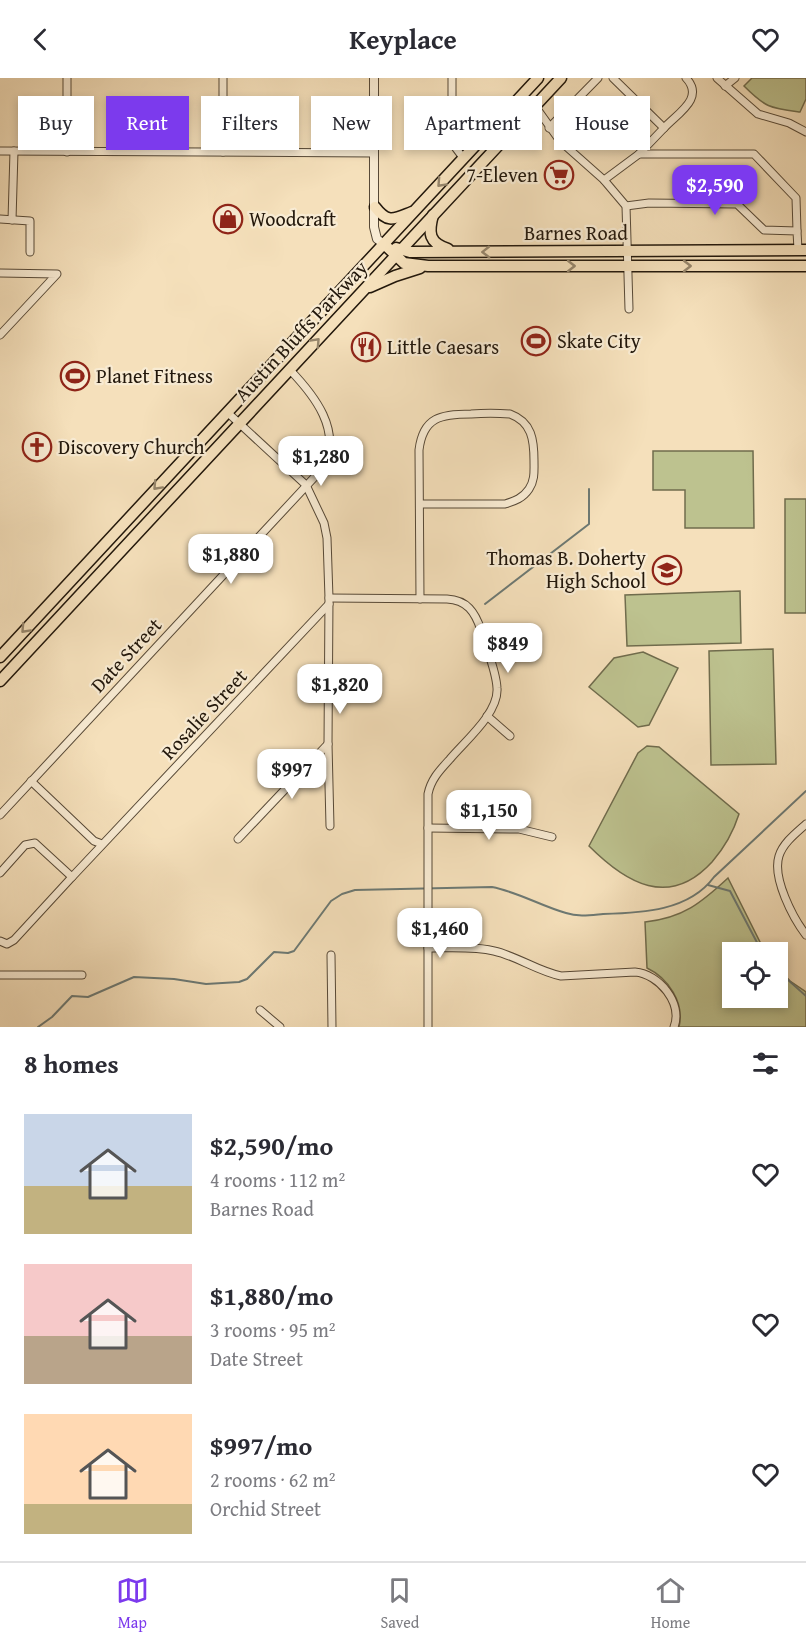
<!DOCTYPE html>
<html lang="en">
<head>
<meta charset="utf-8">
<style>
  body { margin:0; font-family:"Gentium Book Plus",serif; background:#f7f7f7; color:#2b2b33; height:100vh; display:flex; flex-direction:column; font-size:22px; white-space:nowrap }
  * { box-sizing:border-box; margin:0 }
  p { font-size:20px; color:#7c7c81 }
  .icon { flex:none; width:33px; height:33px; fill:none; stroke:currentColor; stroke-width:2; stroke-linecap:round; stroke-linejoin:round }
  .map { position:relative; height:949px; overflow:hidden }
  .side { display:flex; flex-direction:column; background:#fff; flex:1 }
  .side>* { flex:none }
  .guide { position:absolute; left:18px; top:18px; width:771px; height:54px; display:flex; gap:12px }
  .fabs { position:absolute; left:722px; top:864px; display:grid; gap:12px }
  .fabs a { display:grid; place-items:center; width:66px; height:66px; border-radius:0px; background:#fff; box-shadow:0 3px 9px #0003; font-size:30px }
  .price { position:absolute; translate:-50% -51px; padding:0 14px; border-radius:12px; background:#fff; color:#222; font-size:20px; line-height:39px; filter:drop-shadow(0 2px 3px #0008) }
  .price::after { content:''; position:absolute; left:50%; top:36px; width:18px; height:14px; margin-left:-9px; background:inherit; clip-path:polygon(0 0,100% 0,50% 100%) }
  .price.active { background:#7c3aed; color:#fff }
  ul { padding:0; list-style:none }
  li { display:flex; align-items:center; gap:18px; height:150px; padding:0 24px }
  li span { display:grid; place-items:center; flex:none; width:168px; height:120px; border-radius:0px; color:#555 }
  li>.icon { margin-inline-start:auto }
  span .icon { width:72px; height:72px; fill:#fffc; stroke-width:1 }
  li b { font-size:26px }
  h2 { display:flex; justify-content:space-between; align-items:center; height:72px; padding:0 24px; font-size:26px }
  .chip { padding:0 21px; border-radius:0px; background:#fff; box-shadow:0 3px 9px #0003; font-size:21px; line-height:54px }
  .chip.active { background:#7c3aed; color:#fff }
  header { display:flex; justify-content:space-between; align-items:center; height:78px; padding:0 24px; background:#fff; font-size:27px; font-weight:800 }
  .menu { display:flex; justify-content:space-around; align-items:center; height:84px; border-top:2px solid #e1e1e2; background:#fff; font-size:16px; color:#7c7c81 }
  .menu a { display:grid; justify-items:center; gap:3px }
  .menu .active { color:#7c3aed }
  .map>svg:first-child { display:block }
</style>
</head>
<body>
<header><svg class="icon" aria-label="back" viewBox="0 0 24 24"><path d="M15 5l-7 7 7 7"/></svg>Keyplace<svg class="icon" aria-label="heart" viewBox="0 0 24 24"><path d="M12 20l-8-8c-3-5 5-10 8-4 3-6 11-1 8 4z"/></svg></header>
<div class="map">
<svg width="806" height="949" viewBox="0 0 806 949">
  <rect width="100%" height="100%" fill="#f5e0bb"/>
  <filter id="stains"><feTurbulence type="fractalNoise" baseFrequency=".00333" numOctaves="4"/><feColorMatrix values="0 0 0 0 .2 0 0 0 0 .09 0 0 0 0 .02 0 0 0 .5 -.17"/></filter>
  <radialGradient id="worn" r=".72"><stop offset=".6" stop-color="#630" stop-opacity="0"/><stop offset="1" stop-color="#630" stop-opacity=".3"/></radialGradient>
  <!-- green -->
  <g fill="#bdc28f" stroke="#706c4d" stroke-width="1.5">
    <path d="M752 0H806V21L800 34C770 30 766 30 744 8Z"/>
    <polygon points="653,373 753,373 754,450 685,450 685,412 653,412"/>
    <rect x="785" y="421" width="21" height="114"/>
    <polygon points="740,513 741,565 627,568 625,517"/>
    <polygon points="773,571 776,686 711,687 709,573"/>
    <polygon points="643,574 678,590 649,647 638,649 589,609 614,580"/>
    <path d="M647 668 659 669 739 736C733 755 725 769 712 784 669 831 626 805 589 768L638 675Z"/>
    <path d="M728 800 765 874H732V920H777V889L790 903 806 914V949H679C685 925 668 900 647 890L645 844C683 840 701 825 728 800Z"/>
  </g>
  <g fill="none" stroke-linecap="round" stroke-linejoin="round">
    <!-- stream -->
    <g stroke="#6d7973" stroke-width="2">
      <polyline points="485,526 589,446 589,411"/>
      <polyline points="708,807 730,813 762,874"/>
      <polyline points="777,892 806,918"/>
      <path d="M38 949 52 939 72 918 88 919 134 899 174 901 206 906 239 904 247 901 274 874 288 875 294 873 331 823 342 816 355 812 492 809C518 814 541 828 566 835 578 839 591 837 603 836 642 835 689 833 714 799L806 713"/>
    </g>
    <!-- minor casing -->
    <g stroke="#574937" stroke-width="9">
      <g id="minor">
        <polyline points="67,0 67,74"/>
        <polyline points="223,0 223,74"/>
        <polyline points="452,0 452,65 464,81"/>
        <path d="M613 0 664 50C678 35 705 20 686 0"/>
        <polyline points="717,0 758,36 789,45 806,54"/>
        <polyline points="725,8 735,0"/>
        <polyline points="535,28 560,63 604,102 626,128 629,231"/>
        <polyline points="549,50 598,0"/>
        <polyline points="0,73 374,75"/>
        <polyline points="639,76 664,50"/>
        <polyline points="604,102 639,76 754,76 796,120 797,153"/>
        <polyline points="626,128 649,125 737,126 764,152 797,153 798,172"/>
        <polyline points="0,141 30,143 30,174"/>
        <polyline points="12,142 14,73"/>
        <polyline points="0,195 57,196 0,257"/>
        <polyline points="227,334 306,407 324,445 327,460 329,520 328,666 330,748"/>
        <path d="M420 426H505C515 423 523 420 529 411 535 402 534 393 534 383 534 362 532 344 510 336 497 335 484 335 471 336 441 336 423 339 419 372L420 521"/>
        <path d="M329 520 447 521C467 522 475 534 481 552 486 571 496 591 497 610 499 635 465 663 450 681 440 692 431 701 428 716V949"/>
        <polyline points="487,638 510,658"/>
        <polyline points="31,703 94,763 102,766"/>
        <path d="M0 737 323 390C343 353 314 317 290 292"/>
        <path d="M806 746C796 755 783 765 779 778 772 800 793 840 806 857"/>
        <polyline points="428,750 519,751 552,759"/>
        <polyline points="238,761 328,666"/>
        <polyline points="0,795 25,767 35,765 72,799 329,526"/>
        <polyline points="0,863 7,866 14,862 72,799"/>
        <path d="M428 870C449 870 473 868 494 873 517 878 537 893 561 898L635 894C659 896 683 925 674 949"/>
        <polyline points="331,877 332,949"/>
        <polyline points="0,897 82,897"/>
        <polyline points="260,932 280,949"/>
      </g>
    </g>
    <!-- tertiary casing -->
    <g stroke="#574937" stroke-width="10">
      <polyline id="tertiary" points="374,0 374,149 377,161 384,166"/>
    </g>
    <!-- primary casing -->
    <g stroke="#22170b" stroke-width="13">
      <g id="primary">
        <path d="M375 129C388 146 394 141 412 134"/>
        <path d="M433 137C428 155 429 165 448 171"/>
        <polyline points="384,166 404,185 428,188 806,188"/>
        <polyline points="396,170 410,174 806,172"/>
        <polyline points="370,209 395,198 420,190"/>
        <polyline points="0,579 538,0"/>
        <polyline points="0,603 561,0"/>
      </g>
    </g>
    <!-- minor -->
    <use href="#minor" stroke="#f8ebd3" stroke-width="7"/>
    <!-- tertiary -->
    <use href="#tertiary" stroke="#f8ebd3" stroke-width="8"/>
    <!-- primary -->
    <use href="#primary" stroke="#f5e0bb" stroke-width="10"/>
  </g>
  <!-- one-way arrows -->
  <defs><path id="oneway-chevron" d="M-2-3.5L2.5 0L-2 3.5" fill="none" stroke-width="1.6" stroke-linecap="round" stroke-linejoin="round" transform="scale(1.5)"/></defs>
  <g stroke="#96866c">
    <use href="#oneway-chevron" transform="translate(441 105) rotate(133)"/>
    <use href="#oneway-chevron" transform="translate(486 174) rotate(179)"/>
    <use href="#oneway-chevron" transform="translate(571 188)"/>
    <use href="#oneway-chevron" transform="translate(687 188)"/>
    <use href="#oneway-chevron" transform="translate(316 264) rotate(-47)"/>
    <use href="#oneway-chevron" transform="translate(157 408) rotate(133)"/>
    <use href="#oneway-chevron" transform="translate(25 551) rotate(133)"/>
  </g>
  <!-- icons -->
  <defs>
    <g id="supermarket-ring" transform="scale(1.5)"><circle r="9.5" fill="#f8ebd3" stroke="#8f2418" stroke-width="1.5"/><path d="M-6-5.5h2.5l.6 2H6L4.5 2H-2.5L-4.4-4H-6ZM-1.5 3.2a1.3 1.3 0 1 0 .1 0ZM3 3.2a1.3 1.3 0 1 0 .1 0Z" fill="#8f2418"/></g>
    <g id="shop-ring" transform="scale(1.5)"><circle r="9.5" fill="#f8ebd3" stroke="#8f2418" stroke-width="1.5"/><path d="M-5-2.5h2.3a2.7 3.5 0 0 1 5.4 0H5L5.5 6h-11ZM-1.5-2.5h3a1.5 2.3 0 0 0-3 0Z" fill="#8f2418"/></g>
    <g id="stadium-ring" transform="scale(1.5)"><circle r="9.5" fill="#f8ebd3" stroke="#8f2418" stroke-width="1.5"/><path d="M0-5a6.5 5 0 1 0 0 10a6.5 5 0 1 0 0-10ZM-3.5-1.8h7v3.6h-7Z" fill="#8f2418"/></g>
    <g id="restaurant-ring" transform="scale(1.5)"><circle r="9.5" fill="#f8ebd3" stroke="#8f2418" stroke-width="1.5"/><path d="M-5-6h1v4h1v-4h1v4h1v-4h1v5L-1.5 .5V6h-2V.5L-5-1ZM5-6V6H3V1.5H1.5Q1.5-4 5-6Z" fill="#8f2418"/></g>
    <g id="church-ring" transform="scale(1.5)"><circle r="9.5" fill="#f8ebd3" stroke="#8f2418" stroke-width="1.5"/><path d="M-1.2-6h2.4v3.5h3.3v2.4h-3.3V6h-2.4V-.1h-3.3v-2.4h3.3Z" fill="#8f2418"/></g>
    <g id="school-ring" transform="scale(1.5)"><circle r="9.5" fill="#f8ebd3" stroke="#8f2418" stroke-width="1.5"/><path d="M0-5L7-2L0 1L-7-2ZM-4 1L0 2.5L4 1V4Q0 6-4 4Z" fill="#8f2418"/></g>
  </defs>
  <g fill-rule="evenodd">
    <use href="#supermarket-ring" x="559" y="97"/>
    <use href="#shop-ring" x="228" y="141"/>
    <use href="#stadium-ring" x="536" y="263"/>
    <use href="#restaurant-ring" x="366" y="269"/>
    <use href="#stadium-ring" x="75" y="298"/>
    <use href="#church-ring" x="37" y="369"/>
    <use href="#school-ring" x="667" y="492"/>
  </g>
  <g text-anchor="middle" stroke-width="4.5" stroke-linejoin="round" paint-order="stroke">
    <!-- poi labels -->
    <g font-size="20" fill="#22170b" stroke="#f8ebd3" text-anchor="start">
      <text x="538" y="104" text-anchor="end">7-Eleven</text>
      <text x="249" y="148">Woodcraft</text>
      <text x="557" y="270">Skate City</text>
      <text x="387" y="276">Little Caesars</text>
      <text x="96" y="305">Planet Fitness</text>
      <text x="58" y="376">Discovery Church</text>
      <text x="646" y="487" text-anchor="end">Thomas B. Doherty<tspan x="646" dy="23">High School</tspan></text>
    </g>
    <!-- street labels -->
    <g font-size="20" fill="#22170b" stroke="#f8ebd3">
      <text x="576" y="162">Barnes Road</text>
      <text transform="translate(301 253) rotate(-47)" y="7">Austin Bluffs Parkway</text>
      <text transform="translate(126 577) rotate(-47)" y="7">Date Street</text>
      <text transform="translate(204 636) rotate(-47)" y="7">Rosalie Street</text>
    </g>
  </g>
  <rect width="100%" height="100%" filter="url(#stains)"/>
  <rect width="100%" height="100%" fill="url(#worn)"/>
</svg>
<div class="fabs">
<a><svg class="icon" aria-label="locate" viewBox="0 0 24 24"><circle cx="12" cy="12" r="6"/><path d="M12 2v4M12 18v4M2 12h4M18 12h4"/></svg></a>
</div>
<b class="price active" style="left:715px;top:138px">$2,590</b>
<b class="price" style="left:321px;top:409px">$1,280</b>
<b class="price" style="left:231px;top:507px">$1,880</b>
<b class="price" style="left:508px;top:596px">$849</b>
<b class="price" style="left:340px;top:637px">$1,820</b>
<b class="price" style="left:292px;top:722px">$997</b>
<b class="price" style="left:489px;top:763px">$1,150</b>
<b class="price" style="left:440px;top:881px">$1,460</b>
<div class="guide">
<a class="chip">Buy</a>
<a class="chip active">Rent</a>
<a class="chip">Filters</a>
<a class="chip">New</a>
<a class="chip">Apartment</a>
<a class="chip">House</a>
</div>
</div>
<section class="side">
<h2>8 homes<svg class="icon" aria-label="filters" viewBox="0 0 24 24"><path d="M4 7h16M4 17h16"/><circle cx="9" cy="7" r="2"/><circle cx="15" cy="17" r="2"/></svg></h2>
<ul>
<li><span style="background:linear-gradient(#c9d6e8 60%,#c2b280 0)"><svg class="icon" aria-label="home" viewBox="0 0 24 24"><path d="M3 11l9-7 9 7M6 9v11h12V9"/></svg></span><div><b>$2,590/mo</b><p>4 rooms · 112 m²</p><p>Barnes Road</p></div><svg class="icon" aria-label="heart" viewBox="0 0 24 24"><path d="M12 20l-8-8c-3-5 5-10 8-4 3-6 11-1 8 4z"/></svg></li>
<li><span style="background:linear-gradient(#f6c9c9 60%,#b9a48a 0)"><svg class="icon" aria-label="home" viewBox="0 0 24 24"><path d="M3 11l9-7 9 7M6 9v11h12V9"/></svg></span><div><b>$1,880/mo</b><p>3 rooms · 95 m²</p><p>Date Street</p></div><svg class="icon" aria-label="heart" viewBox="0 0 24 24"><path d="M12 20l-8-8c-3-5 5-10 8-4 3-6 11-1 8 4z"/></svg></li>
<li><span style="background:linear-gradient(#ffd9b3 75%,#c2b280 0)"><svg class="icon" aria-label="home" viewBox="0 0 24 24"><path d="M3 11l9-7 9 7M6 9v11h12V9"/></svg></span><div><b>$997/mo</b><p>2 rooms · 62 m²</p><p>Orchid Street</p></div><svg class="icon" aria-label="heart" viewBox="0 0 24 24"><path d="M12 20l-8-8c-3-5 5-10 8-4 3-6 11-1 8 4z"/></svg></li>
</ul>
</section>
<nav class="menu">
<a class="active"><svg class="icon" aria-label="map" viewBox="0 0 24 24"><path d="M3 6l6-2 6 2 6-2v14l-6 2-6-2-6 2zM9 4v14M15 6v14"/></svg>Map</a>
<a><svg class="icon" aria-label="saved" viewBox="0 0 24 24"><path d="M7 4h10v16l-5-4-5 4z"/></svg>Saved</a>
<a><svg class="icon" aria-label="home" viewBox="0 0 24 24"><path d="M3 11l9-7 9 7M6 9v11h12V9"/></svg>Home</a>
</nav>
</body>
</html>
